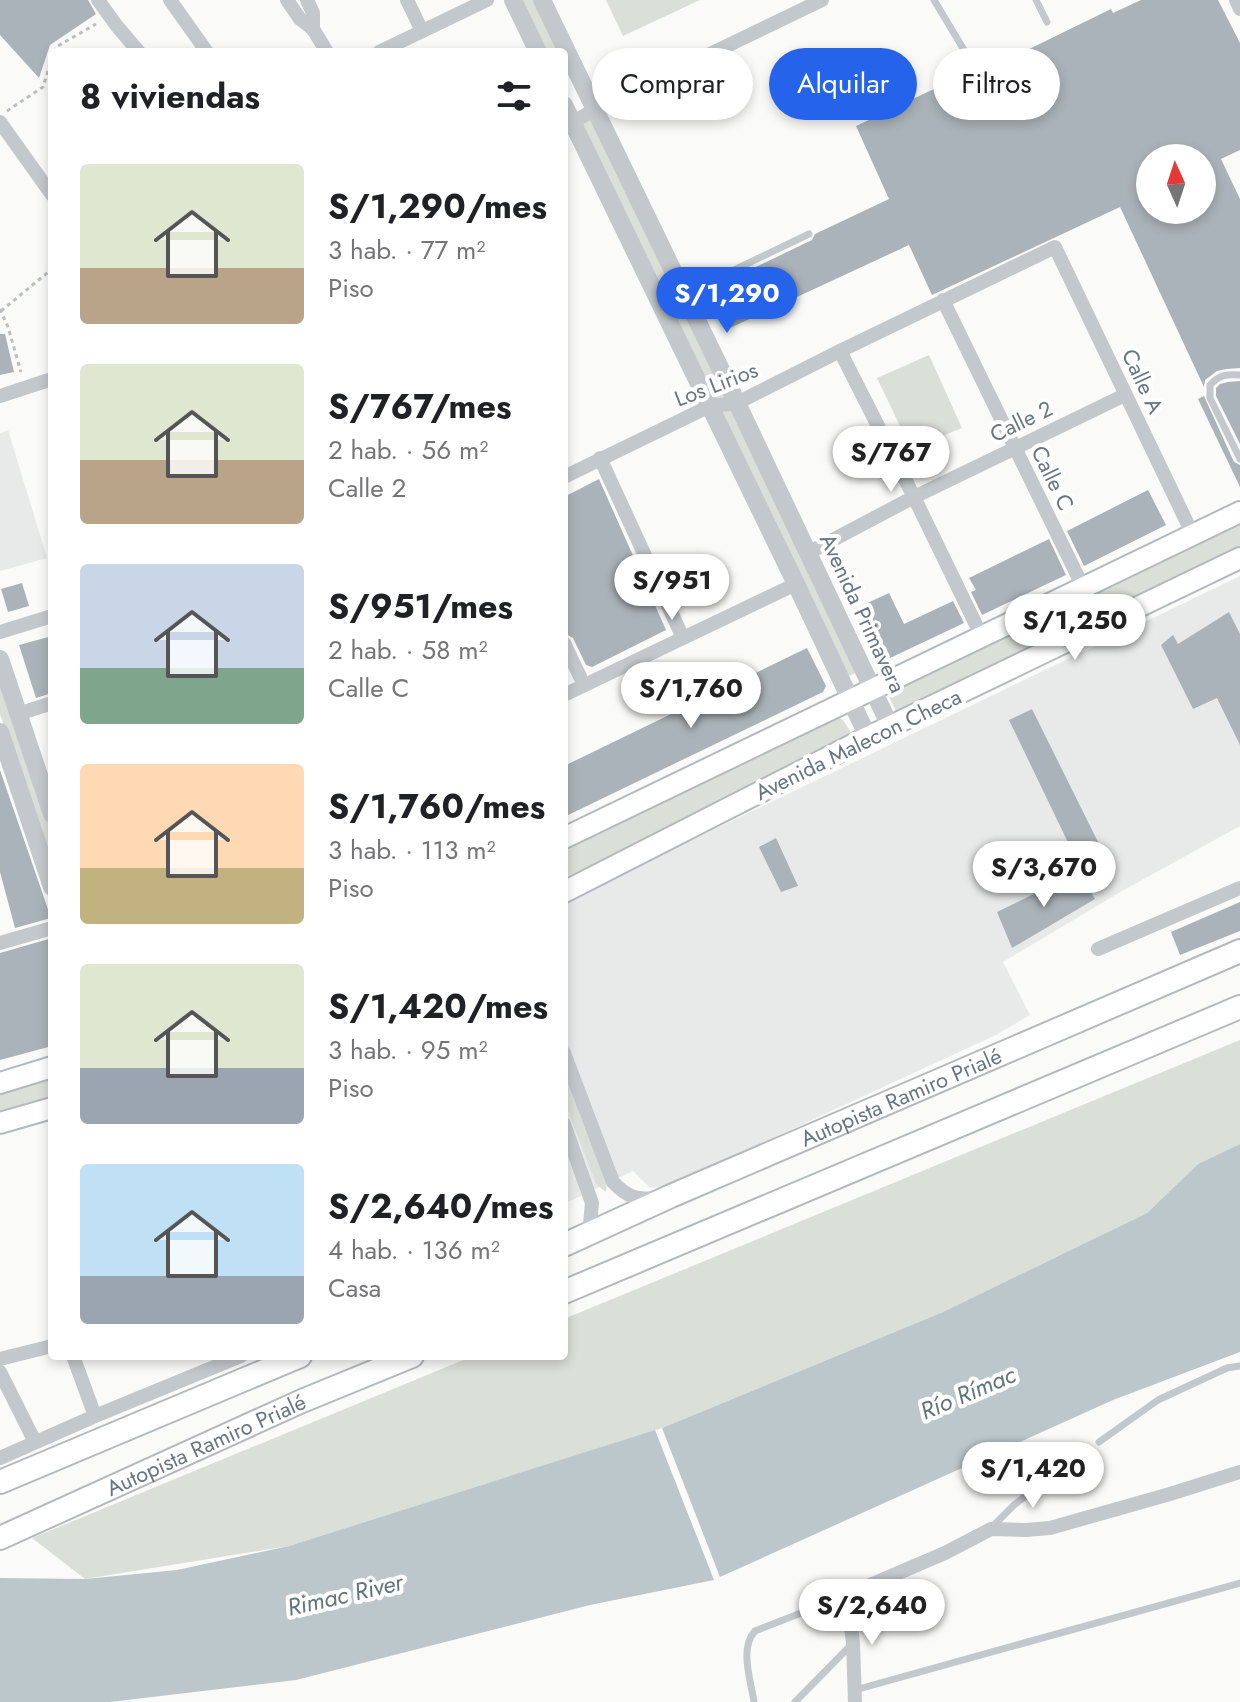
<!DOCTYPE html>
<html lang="es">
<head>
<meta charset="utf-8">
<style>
  body { margin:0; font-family:Jost,sans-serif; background:#f6f6f6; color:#202124; height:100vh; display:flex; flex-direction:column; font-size:30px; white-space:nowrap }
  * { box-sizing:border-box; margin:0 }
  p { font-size:26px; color:#757577 }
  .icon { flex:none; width:44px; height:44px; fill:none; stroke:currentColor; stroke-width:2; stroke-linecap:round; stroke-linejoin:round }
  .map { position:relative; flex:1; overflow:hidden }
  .drawer { position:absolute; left:48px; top:48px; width:520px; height:1312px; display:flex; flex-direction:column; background:#fff; border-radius:8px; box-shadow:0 4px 12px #0003 }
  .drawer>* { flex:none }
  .hud { position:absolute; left:592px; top:48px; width:528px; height:72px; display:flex; gap:16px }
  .needle { width:52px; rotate:357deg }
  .fabs { position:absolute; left:1136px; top:144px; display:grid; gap:16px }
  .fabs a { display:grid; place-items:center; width:80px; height:80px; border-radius:50%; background:#fff; box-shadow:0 4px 12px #0003; font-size:40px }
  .price { position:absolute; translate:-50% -68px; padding:0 18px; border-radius:28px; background:#fff; color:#222; font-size:26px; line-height:52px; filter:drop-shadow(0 2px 4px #0008) }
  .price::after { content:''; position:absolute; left:50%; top:48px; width:24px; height:18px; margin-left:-12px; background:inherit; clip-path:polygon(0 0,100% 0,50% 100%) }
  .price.on { background:#2563eb; color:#fff }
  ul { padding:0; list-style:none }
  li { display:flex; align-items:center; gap:24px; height:200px; padding:0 32px }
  li span { display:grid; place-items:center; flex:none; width:224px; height:160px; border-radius:8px; color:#555 }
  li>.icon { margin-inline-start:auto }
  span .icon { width:96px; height:96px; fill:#fffc; stroke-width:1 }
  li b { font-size:34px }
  h2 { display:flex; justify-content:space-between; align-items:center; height:96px; padding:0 32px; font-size:34px }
  .tag { padding:0 28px; border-radius:36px; background:#fff; box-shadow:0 4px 12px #0003; font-size:28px; line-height:72px }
  .tag.on { background:#2563eb; color:#fff }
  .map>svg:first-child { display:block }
</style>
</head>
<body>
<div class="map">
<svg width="1240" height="1702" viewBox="0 0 1240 1702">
  <rect width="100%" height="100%" fill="#fafaf8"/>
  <!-- built -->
  <g fill="#e8e9e9">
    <polygon points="8,430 47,558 0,571 0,433"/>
    <polygon points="1240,576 1240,826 1122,891 1003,962 1030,1015 996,1035 671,1185 650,1188 633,1171 564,1204 564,902"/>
  </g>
  <!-- green -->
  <g fill="#dadfd7">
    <polygon points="522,0 536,0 561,52 548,52"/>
    <polygon points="606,0 700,0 623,36"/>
    <polygon points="592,117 857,672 847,677 580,123"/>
    <polygon points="929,355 962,428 911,449 877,378"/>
    <polygon points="1240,519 1240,551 907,712 896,711 888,695 890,687"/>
    <polygon points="0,674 52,833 52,871 0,714"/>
    <polygon points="835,716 843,720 850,731 846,742 564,878 564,846"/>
    <polygon points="1240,1040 1240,1144 1198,1164 1147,1213 943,1312 662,1428 289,1546 85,1579 32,1538 473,1356 564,1356 564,1319"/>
    <polygon points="564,1072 607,1183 606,1192 596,1184 564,1100"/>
    <polygon points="52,1075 52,1101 0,1115 0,1091"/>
  </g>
  <!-- water -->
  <g fill="#bbc7cb">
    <polygon points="1240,1144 1240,1352 1113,1400 720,1577 662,1428 943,1312 1147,1213 1198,1164"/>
    <polygon points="655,1430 714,1580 590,1605 296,1680 110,1702 0,1702 0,1578 85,1579 177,1570 289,1546"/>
  </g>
  <!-- building -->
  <g fill="#aab3b9" fill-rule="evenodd">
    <polygon points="0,0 88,0 96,14 50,45 39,78 0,35"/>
    <path d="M1141 0H1218L1240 43V150L1221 159 1240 199V368L1226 369 1217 371 1205 380 1204 387 1120 207 932 295 909 245 730 328 710 289 812 240 815 234 889 199 856 126 936 88 939 93 1111 9 1113 13ZM1150 158H1202V210H1150Z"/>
    <polygon points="0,334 5,334 14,372 0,375"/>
    <polygon points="1240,381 1240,444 1216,396 1216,388 1220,384 1228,382"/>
    <polygon points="1204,396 1234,462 1240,465 1240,487 1198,399"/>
    <polygon points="599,479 666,630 592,667 586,665 573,638 564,633 564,497"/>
    <polygon points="1148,490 1166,525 1084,566 1067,531"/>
    <polygon points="1049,539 1066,575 982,615 971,592 976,590 969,578"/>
    <polygon points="22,583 29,606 8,612 1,589"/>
    <polygon points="889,593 904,624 953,601 964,623 888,659 863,605"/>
    <polygon points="1229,612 1240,634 1240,745 1217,698 1193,709 1161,645 1173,635 1178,644"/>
    <polygon points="52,636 52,693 36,698 19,645"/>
    <polygon points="807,648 826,686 823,692 564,817 564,766"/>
    <polygon points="1032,709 1101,848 1076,859 1009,720"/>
    <polygon points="0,770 51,918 15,928 0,872"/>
    <polygon points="776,838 798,886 781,892 759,847"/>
    <polygon points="1079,872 1095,899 1012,948 997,912"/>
    <polygon points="1240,902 1240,931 1180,955 1171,932"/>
    <polygon points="52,938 52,1046 0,1060 0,953"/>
  </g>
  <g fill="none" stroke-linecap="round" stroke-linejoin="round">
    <!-- secondary casing -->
    <g stroke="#b3babf" stroke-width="24">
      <g id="secondary">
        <polyline points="564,838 1240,512"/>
        <polyline points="564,892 868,737 1240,558"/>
        <polyline points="0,1083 52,1067"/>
        <polyline points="0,1123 52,1108"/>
      </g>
    </g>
    <!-- trunk casing -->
    <g stroke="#b4b9bd" stroke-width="26">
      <g id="trunk">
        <path id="s1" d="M564 1245 671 1196 1240 951"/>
        <polyline points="564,1292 1240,1007"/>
        <polyline points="0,1482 300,1356"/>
        <path id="s2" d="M0 1538 302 1401 412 1356"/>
      </g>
    </g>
    <!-- path -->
    <g stroke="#bbbfc2" stroke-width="3" stroke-dasharray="4 4" stroke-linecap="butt">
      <polyline points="54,52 56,47 96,24"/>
      <polyline points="7,111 43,87 52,58"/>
      <polyline points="0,309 8,327 21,372"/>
      <polyline points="1,311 52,269"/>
    </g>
    <!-- service -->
    <g stroke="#c3c8cc" stroke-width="7">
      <polyline points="934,0 973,65"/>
      <polyline points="1036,0 1047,22"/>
      <polyline points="686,293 809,234"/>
      <path d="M1240 375C1226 374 1219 375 1210 385V398L1240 459"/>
      <polyline points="1099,1442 1158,1400 1227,1368 1240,1366"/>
      <polyline points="992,1527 1014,1505 1070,1462"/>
      <polyline points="855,1690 1240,1583"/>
      <path d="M754 1702C751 1681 739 1648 755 1631L847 1595"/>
      <polyline points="795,1702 852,1644"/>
    </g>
    <!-- minor -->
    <g stroke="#c3c8cc" stroke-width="14">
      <polyline points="98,0 116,25 139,52"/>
      <polyline points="170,0 207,52"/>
      <polyline points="287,0 300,19 313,29 327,52"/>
      <polyline points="307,0 313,13 313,29"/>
      <polyline points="407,0 422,31"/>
      <polyline points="1236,0 1240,9"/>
      <polyline points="379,52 487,0"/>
      <polyline points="0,122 52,195"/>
      <polyline points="564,127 594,110 822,0"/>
      <polyline points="943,300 1083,587"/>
      <polyline points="840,351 914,497 981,635"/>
      <polyline points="0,396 52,379"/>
      <polyline points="600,458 683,638"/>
      <polyline points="564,477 710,406 737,403 840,351 1055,247 1193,535"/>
      <polyline points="808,553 914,497 1125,395"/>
      <polyline points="0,632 52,616"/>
      <polyline points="564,643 584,685"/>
      <polyline points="564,695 796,584"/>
      <polyline points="18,714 52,703"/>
      <polyline points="0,943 52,928"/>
      <polyline points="1098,949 1240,888"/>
      <path d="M564 1053 613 1182C628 1198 637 1200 659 1198"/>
      <polyline points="564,1124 592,1203 590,1224 583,1237"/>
      <polyline points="73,1356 95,1416"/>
      <polyline points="0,1359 52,1346"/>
      <polyline points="0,1372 35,1442"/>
      <polyline points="0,1458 95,1416 241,1356"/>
      <polyline points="855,1702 853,1643 847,1595 945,1553 991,1529 1026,1530 1050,1528 1170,1494 1240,1472"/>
    </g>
    <!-- tertiary -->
    <g stroke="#c3c8cc" stroke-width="18">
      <polyline points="513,0 538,52"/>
      <polyline points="542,0 737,403 890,726"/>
      <polyline points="564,105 796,584 868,737"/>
      <polyline points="0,659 52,814"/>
      <polyline points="0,732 52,887"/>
    </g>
    <!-- secondary -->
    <use href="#secondary" stroke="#fff" stroke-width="20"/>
    <!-- trunk -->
    <use href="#trunk" stroke="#fff" stroke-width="22"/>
  </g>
  <g text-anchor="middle" stroke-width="8" stroke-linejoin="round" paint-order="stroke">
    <!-- street labels -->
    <g font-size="22" fill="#657683" stroke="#fff">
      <text transform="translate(1143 381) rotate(65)" y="8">Calle A</text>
      <text transform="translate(716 384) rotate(-21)" y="8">Los Lirios</text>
      <text transform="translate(1021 421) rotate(-26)" y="8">Calle 2</text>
      <text transform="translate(1053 478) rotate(64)" y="8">Calle C</text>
      <text transform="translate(863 613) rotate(65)" y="8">Avenida Primavera</text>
      <text transform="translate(858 744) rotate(-26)" y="8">Avenida Malecon Checa</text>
      <text dy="8" stroke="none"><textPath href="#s1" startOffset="368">Autopista Ramiro Prialé</textPath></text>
      <text dy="8" stroke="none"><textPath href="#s2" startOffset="226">Autopista Ramiro Prialé</textPath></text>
    </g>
    <!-- water labels -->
    <g font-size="24" font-style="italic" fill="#60757c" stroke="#fff">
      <text transform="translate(968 1393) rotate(-23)" y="8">Río Rímac</text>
      <text transform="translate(345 1595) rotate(-13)" y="8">Rimac River</text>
    </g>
  </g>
</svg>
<div class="fabs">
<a><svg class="needle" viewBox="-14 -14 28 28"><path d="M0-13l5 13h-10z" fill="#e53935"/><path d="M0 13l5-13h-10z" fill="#757577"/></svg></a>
</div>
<b class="price on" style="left:727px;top:335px">S/1,290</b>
<b class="price" style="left:891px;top:494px">S/767</b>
<b class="price" style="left:672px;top:622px">S/951</b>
<b class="price" style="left:1075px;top:662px">S/1,250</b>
<b class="price" style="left:691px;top:730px">S/1,760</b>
<b class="price" style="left:1044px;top:909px">S/3,670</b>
<b class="price" style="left:1033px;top:1510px">S/1,420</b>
<b class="price" style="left:872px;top:1647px">S/2,640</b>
<div class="hud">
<a class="tag">Comprar</a>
<a class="tag on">Alquilar</a>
<a class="tag">Filtros</a>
</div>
<section class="drawer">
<h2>8 viviendas<svg class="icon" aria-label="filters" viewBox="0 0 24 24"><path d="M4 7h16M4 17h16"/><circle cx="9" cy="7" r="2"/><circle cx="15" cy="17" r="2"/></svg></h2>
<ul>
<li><span style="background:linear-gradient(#dfe7d0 65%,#b9a48a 0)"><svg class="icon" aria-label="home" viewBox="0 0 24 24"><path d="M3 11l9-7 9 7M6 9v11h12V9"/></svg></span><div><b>S/1,290/mes</b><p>3 hab. · 77 m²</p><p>Piso</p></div></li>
<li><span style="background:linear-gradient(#dfe7d0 60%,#b9a48a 0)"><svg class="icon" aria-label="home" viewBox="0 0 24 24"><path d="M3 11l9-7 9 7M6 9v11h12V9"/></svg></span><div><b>S/767/mes</b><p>2 hab. · 56 m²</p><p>Calle 2</p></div></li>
<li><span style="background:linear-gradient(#c9d6e8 65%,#7fa58c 0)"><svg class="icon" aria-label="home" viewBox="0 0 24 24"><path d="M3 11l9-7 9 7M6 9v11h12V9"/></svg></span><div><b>S/951/mes</b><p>2 hab. · 58 m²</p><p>Calle C</p></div></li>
<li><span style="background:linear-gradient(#ffd9b3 65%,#c2b280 0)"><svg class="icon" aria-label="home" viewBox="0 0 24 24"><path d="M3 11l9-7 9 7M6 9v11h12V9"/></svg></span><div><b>S/1,760/mes</b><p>3 hab. · 113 m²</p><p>Piso</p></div></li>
<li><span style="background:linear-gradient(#dfe7d0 65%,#9aa5b1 0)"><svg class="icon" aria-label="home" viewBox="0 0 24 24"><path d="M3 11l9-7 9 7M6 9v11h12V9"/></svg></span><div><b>S/1,420/mes</b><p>3 hab. · 95 m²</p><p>Piso</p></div></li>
<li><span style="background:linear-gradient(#bfe0f5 70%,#9aa5b1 0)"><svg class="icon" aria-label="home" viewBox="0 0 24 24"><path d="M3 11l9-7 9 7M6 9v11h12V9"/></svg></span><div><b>S/2,640/mes</b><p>4 hab. · 136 m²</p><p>Casa</p></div></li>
</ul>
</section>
</div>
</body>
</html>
